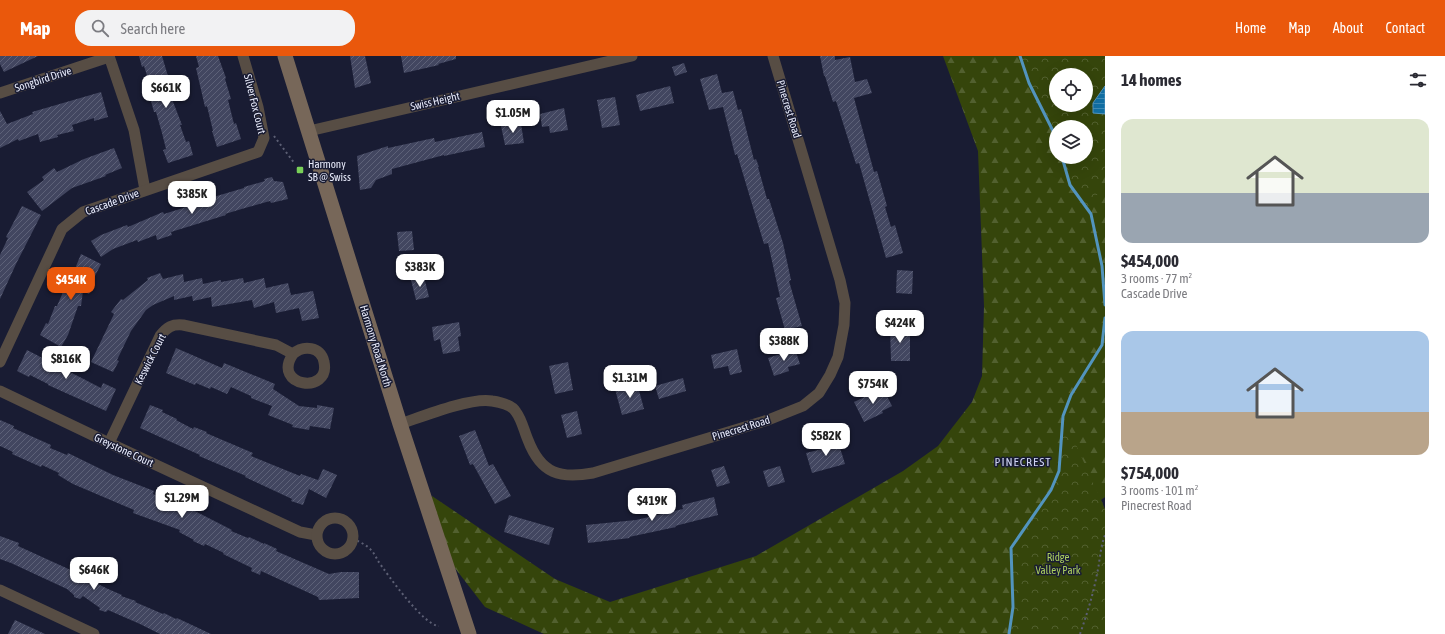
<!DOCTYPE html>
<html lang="en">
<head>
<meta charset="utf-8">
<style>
  body { margin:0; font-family:"Asap Condensed",sans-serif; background:#f2f2f3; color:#2b2b33; height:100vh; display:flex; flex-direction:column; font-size:15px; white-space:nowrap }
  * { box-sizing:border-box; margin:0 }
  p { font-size:13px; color:#7c7c81 }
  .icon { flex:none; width:22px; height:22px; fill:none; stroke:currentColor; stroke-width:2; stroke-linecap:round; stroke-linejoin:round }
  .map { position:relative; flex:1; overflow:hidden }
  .drawer { display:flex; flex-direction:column; background:#fff; width:340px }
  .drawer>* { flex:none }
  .controls { position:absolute; left:1049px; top:12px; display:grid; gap:8px }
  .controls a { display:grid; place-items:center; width:44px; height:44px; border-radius:50%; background:#fff; box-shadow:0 4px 16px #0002; font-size:20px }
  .price { position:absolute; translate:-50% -34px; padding:0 9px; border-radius:8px; background:#fff; color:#222; font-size:13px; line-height:26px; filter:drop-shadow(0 1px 2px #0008) }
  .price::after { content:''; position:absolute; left:50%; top:24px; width:12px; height:9px; margin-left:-6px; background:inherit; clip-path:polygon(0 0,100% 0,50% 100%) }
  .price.current { background:#ea580c; color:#fff }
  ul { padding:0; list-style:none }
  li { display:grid; align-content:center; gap:8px; height:212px; padding:0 16px }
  li span { display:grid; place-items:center; height:124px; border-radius:12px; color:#555 }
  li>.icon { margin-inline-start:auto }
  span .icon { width:72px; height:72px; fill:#fffc; stroke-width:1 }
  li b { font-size:17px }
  h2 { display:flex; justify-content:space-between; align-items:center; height:48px; padding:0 16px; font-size:17px }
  header { display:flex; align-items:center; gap:24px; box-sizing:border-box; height:56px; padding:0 20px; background:#ea580c; color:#fff }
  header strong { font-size:19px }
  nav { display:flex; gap:22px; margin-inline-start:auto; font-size:14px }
  .search { width:280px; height:36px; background:#f2f2f3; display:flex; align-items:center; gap:10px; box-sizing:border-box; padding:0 14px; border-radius:16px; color:#7c7c81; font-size:15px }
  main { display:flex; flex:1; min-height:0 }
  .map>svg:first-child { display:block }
</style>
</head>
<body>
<header>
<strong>Map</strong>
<div class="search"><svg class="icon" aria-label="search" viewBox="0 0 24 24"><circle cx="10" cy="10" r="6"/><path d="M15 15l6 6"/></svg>Search here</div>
<nav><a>Home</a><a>Map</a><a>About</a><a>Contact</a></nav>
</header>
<main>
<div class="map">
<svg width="1105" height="578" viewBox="0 0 1105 578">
  <defs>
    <pattern id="forest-firs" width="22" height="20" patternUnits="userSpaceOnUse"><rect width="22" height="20" fill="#35450b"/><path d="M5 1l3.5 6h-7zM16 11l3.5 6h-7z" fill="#52602f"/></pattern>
    <pattern id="park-crowns" width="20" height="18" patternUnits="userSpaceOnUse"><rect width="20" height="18" fill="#35450b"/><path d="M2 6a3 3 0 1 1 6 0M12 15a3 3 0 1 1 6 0" fill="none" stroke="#52602f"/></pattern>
    <pattern id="water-rules" width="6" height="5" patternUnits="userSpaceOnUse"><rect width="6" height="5" fill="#126fa3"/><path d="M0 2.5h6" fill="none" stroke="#408bb5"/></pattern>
    <pattern id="building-hatch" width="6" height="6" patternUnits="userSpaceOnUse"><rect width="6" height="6" fill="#424660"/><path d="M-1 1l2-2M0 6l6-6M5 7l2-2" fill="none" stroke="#5d6178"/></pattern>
  </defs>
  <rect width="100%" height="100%" fill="#191c33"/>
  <!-- forest -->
  <path fill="url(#forest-firs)" fill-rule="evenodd" d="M943 0H1088L1056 19V49L1105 63V441L1101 444 1103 448 1105 478V578H544L485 551 434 485 432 440 555 523 610 546 756 500 903 415 938 390 972 346 982 320 984 250 978 95ZM1056 71H1086V101H1056Z"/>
  <!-- park -->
  <g fill="url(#park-crowns)" fill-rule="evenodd">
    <path d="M1020 0H1105V115L1091 158 1070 129 1062 101H1086V71H1056V81L1029 27ZM1056 19H1086V49H1056Z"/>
    <polygon points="1063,360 1105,453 1105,578 1009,578 1013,551 1011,492 1051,434 1059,415"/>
  </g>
  <!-- water -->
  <polygon fill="url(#water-rules)" stroke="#5294be" points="1105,30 1105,58 1093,57 1093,47"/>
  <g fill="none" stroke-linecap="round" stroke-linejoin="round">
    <!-- stream -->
    <g stroke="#5294be" stroke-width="3">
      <polyline points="1020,0 1029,27 1056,81"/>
      <polyline points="1062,101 1070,129 1091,158 1102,210 1105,249"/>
      <polyline points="1009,578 1013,551 1011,492 1051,434 1059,415 1063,360 1071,339 1102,289 1105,262"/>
    </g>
  </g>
  <!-- building -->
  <g fill="url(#building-hatch)">
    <polygon points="0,0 38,0 4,16 0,8"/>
    <polygon points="139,0 162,0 173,37 170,38 182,69 180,69 186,86 189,85 193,99 168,107 163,94 166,93 162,77 156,56 154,56 151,45 153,45 149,30 150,29 144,10 142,11"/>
    <polygon points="196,0 218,0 226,22 225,23 231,43 228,44 234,68 236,67 241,83 217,91 212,75 213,75 207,50 205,51 196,12 199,11"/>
    <polygon points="350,0 365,0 371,27 355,32"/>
    <polygon points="401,0 456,0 456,3 438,8 439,9 404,17"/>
    <polygon points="820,0 835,0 835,4 850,1 855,26 867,23 872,37 854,42 874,116 877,115 887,150 885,151 891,171 895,169 903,197 886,202 859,107 856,108 836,45 833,46 825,20 824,20"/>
    <polygon points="684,7 687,16 675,20 672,11"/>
    <polygon points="717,18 722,37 733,35 738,54 741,53 754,104 756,103 759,111 758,111 767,143 769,143 783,187 791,224 789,225 802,270 785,274 776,242 780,241 768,187 764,188 737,98 735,99 723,51 709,54 700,23"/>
    <polygon points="670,30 674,47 640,55 636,39"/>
    <polygon points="101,36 108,61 94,65 94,62 72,69 74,75 57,79 58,81 40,86 38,78 19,85 18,83 0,92 0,55 7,68 33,58 32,56"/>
    <polygon points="615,41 620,69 602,72 597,44"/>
    <polygon points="564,52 568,74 550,77 549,70 542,71 540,58"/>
    <polygon points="521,68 524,87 505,89 501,70"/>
    <polygon points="482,76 485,91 444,100 444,99 392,113 392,118 376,124 371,132 360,134 357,100 388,90 388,92 434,82 435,86"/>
    <polygon points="114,92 122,112 105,119 106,120 72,132 42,155 27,136 44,124 42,121 54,112 57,116 84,103"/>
    <polygon points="272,121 274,125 283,126 288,143 271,147 270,145 245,152 225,158 226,159 171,176 172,179 157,184 156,179 138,186 137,184 113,193 101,201 91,185 101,179 127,169 128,171 163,156 164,158 186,151 186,149 244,132 244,131 265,125 264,123"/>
    <polygon points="22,150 41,159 16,208 0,243 0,199 8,182 6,181"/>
    <polygon points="412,175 414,194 399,195 397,176"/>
    <polygon points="81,198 101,208 92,226 94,227 89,238 83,235 81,250 78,250 68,279 61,291 40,279 46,267 48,268 55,250 57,250 64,234 66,235"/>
    <polygon points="897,214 913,215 912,238 896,237"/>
    <polygon points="160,217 163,223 183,218 184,226 202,222 203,228 221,224 221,226 243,222 244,227 264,222 266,232 288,227 291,239 313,235 319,262 302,265 299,252 276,257 274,246 254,252 252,244 212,251 211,241 193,245 192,240 174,244 174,240 153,249 146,254 131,275 117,304 119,305 113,316 91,306 114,258 111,256 121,243 123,244 148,224 147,222"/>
    <polygon points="424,221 429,241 416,244 411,224"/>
    <polygon points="459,266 461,280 458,281 460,295 443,298 440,283 434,285 432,271"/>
    <polygon points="890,271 910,271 910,305 891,305"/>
    <polygon points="176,292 222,312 224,307 275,328 273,333 299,350 317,352 317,349 334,352 330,373 310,370 309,374 292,371 293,369 268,359 272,350 251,342 251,340 231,331 227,338 211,331 210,333 196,327 195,329 166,317"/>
    <polygon points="737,293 742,316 730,319 728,310 714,313 711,299"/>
    <polygon points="795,293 800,308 788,311 789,315 774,320 768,302"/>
    <polygon points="27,294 56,309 59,303 71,308 68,315 101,332 103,327 116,333 106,355 48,329 48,328 30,319 29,321 17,315"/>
    <polygon points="568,306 573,334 555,338 549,310"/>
    <polygon points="683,322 686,335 659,343 655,330"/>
    <polygon points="637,327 644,353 622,359 615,333"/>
    <polygon points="883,332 892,350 882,355 883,357 864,366 854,346"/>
    <polygon points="150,349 163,354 162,356 177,363 176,364 193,373 194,371 207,376 206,377 253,397 251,400 300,420 301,418 318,424 323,413 337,419 326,442 309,433 303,449 291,445 292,443 245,421 246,420 199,400 200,399 140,372"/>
    <polygon points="577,355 582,378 567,382 561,359"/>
    <polygon points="0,364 14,370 13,372 51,389 50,392 67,399 68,397 113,419 154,435 153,438 185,450 232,474 231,475 248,482 249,481 264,488 264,487 277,493 276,495 329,518 341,516 359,516 359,542 319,544 318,541 261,515 260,519 251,515 252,512 223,498 224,497 205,488 204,490 193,485 194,484 179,476 180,474 133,457 134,454 73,428 58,419 59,417 42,409 41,411 12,398 13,396 0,390"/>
    <polygon points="475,374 489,410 493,408 511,440 495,448 473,408 470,409 459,380"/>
    <polygon points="837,382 845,408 812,417 806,397 830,391 828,384"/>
    <polygon points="724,410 730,427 717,431 711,414"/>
    <polygon points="780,410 785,426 768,431 763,415"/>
    <polygon points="714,441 718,459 675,470 676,471 629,481 630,482 588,487 586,469 636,464 683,453 682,449"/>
    <polygon points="509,459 554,472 549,489 504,476"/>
    <polygon points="0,480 19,487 18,490 97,526 96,527 108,533 122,539 121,540 136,545 135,546 163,558 164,557 176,563 177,562 211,578 160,578 140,568 108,554 106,556 99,554 100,552 83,540 80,543 74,541 74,539 67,533 11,507 0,503"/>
    <polygon points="15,564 45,578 8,578"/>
  </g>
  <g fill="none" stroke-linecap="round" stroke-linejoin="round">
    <!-- path -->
    <g stroke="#5c5f74" stroke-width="2" stroke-dasharray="2 3" stroke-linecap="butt">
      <polyline points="274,80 295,108"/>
      <path d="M353 482C359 486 367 489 371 494 374 497 376 501 378 505 388 519 423 569 439 570"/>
      <path d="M1080 578C1087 558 1093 539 1097 518 1100 505 1100 492 1105 479"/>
    </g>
    <!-- street -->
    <g stroke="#574d44" stroke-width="11">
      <polyline points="109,0 134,74 145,134"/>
      <polyline points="0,37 109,1"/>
      <polyline points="309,75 632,0"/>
      <polyline points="0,306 62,173 83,156 258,96 264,82 258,51 243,0"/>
      <polyline points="0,335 109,387 300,476 316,479"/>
      <path d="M400 368C421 361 471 341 492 345 499 346 512 349 516 356 522 364 524 375 528 384 541 418 560 423 593 417L768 364 803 350 819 337 830 319 838 301 844 269 845 247 840 224 773 0"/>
      <path d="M109 387 160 280C167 271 172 268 183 269L276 289 293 298C303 289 321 290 324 306 331 339 271 331 293 298"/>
      <circle cx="335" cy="480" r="18"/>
      <polyline points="0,534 94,578"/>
    </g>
    <!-- secondary -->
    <polyline stroke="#776759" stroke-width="15" points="285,0 400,368 469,578"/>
  </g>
  <!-- markers -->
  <rect fill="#79d158" stroke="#191c33" stroke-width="1.5" x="296" y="110" width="8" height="8" rx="2"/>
  <g text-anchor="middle" stroke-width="3" stroke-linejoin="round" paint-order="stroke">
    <!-- street labels -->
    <g font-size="11" fill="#e9ecfc" stroke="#191c33">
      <text transform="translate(43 23) rotate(-18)" y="4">Songbird Drive</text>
      <text transform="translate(435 45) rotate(-13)" y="4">Swiss Height</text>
      <text transform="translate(255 48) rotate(76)" y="4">Silver Fox Court</text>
      <text transform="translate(789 53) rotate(73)" y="4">Pinecrest Road</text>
      <text transform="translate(112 146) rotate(-20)" y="4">Cascade Drive</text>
      <text transform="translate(376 290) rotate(73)" y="4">Harmony Road North</text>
      <text transform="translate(150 303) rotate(-63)" y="4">Keswick Court</text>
      <text transform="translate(741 372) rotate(-17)" y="4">Pinecrest Road</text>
      <text transform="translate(124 394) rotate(25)" y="4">Greystone Court</text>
    </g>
    <!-- poi labels -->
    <g font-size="11" fill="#e9ecfc" stroke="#191c33" text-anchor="start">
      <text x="308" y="112">Harmony<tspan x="308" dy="13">SB @ Swiss</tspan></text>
    </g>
    <!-- park labels -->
    <g font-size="11" fill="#accf5f" stroke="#191c33">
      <text x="1058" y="505">Ridge<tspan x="1058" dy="13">Valley Park</tspan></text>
    </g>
    <!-- neighbourhood labels -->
    <g font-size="12" letter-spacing="1" fill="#ced3f2" stroke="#191c33">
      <text x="1023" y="410">PINECREST</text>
    </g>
  </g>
</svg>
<div class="controls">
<a><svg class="icon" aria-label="locate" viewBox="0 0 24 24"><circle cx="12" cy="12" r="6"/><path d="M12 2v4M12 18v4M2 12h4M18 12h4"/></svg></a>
<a><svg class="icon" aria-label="layers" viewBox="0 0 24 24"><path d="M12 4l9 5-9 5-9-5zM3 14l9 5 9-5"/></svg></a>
</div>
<b class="price" style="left:166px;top:53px">$661K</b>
<b class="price" style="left:513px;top:78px">$1.05M</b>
<b class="price" style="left:192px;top:159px">$385K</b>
<b class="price" style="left:420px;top:232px">$383K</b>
<b class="price current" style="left:71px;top:245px">$454K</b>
<b class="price" style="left:900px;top:288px">$424K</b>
<b class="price" style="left:784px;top:306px">$388K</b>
<b class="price" style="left:66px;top:324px">$816K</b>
<b class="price" style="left:630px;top:343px">$1.31M</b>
<b class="price" style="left:873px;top:349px">$754K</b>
<b class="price" style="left:826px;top:401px">$582K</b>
<b class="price" style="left:182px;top:463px">$1.29M</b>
<b class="price" style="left:652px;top:466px">$419K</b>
<b class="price" style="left:94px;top:535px">$646K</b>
</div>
<section class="drawer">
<h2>14 homes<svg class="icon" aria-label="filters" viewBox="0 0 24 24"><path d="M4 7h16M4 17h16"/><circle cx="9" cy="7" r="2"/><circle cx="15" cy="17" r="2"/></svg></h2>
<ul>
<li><span style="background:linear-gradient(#dfe7d0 60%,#9aa5b1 0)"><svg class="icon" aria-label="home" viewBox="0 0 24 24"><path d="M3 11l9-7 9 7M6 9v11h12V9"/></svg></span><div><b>$454,000</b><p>3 rooms · 77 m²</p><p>Cascade Drive</p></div></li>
<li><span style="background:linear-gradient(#a9c7e8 65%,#b9a48a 0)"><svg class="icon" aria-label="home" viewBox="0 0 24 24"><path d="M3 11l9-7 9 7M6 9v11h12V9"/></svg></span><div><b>$754,000</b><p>3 rooms · 101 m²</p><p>Pinecrest Road</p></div></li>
</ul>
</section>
</main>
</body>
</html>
